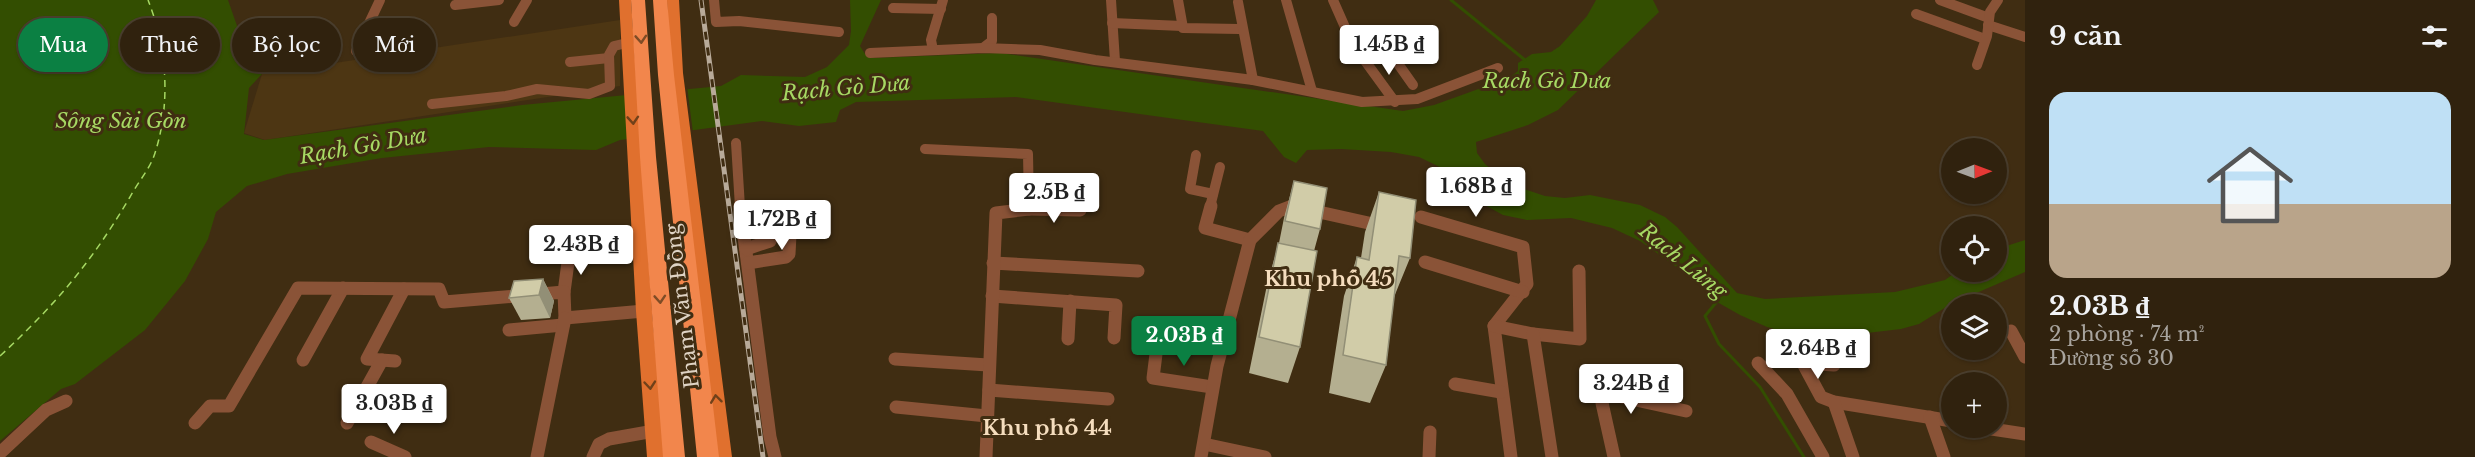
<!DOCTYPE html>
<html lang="vi">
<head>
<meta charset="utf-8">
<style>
  body { margin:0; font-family:"Libre Baskerville",serif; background:#3c2f1c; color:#f1f3f6; height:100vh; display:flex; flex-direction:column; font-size:22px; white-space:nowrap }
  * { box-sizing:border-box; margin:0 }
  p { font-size:20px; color:#a8a49e }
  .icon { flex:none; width:33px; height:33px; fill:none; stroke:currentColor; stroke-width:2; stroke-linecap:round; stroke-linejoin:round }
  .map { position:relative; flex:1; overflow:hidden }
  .panel { display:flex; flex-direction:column; background:#30220e; width:450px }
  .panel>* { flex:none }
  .guide { position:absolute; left:18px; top:18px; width:570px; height:54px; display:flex; gap:12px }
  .needle { width:39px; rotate:89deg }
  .buttons { position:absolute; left:1941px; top:138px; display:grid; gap:12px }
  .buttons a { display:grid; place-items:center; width:66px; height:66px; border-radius:50%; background:#30220e; box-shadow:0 2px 4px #0004,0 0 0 2px #4b3f2e; font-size:30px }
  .price { position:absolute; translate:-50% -51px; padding:0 14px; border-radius:6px; background:#fff; color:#222; font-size:20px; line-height:39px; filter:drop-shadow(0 2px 3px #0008) }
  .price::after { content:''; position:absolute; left:50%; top:36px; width:18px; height:14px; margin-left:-9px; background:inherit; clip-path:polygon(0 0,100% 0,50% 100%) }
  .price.on { background:#0b8043; color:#fff }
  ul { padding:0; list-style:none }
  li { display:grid; align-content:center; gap:12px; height:318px; padding:0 24px }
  li span { display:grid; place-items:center; height:186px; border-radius:18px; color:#555 }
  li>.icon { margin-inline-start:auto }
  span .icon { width:108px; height:108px; fill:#fffc; stroke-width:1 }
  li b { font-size:26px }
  h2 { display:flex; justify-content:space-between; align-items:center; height:72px; padding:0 24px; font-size:26px }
  .pill { padding:0 21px; border-radius:27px; background:#30220e; box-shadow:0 2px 4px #0004,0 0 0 2px #4b3f2e; font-size:21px; line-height:54px }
  .pill.on { background:#0b8043; color:#fff }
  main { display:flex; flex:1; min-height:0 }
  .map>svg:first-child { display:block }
</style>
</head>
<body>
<main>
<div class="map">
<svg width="2025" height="457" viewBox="0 0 2025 457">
  <rect width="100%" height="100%" fill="#402d12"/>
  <!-- built -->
  <polygon fill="#4d3613" points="620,20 620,86 265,140 244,133 262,74"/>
  <!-- water -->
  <polygon fill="#334e01" points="0,0 228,0 243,43 262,74 249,88 244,134 264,140 522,105 721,86 741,75 805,77 827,67 849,45 851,31 850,0 881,0 860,46 865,54 874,58 1000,53 1403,111 1434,105 1509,78 1518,71 1518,63 1532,54 1551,52 1560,46 1587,16 1596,0 1653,0 1659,12 1558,110 1528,125 1476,142 1477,153 1485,164 1501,177 1524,189 1545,196 1565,198 1590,195 1640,205 1665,217 1677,227 1737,293 1765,299 1895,292 1945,280 1956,272 1996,272 1997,249 2025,240 2025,272 1951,304 1919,324 1901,329 1833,337 1793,334 1767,327 1740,315 1717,302 1699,283 1640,241 1612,228 1571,218 1527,220 1503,215 1481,203 1444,169 1419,157 1391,152 1341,149 1307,150 1296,163 1284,157 1263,131 1016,97 856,102 840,110 836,122 799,126 762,121 620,140 596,150 489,147 382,158 287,174 247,186 216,212 208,239 185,281 145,330 75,384 61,389 0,441"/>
  <!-- pier -->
  <polygon fill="#402d12" points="687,86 693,133 630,142 627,92"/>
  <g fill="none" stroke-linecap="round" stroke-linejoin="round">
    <!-- stream -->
    <g stroke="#334e01" stroke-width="3">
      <polyline points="1451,0 1525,60"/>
      <polyline points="1719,299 1705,316 1719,344 1760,387 1804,457"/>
    </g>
    <!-- ferry -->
    <path stroke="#a6d963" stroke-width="1.5" stroke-dasharray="7 5" stroke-linecap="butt" d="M0 356C56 304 91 263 130 197 138 182 150 169 155 153 171 103 167 48 148 0"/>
    <!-- minor-far1 -->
    <g stroke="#8a5337" stroke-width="10">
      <polyline points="714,0 716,22 739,21 839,32"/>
      <polyline points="1111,0 1115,61"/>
      <polyline points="1178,0 1183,28 1239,29"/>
      <polyline points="1286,0 1312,91"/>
      <polyline points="1333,0 1352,43 1395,102"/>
      <polyline points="1940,0 1989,18"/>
      <polyline points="1238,2 1253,80"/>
      <polyline points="455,5 499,0"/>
      <polyline points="893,8 941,9"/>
      <polyline points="1916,14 1985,39"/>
      <polyline points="514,22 527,0"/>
      <polyline points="1112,23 1182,26"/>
      <polyline points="1988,25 2025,37"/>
      <polyline points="983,48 992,41 992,18"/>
      <polyline points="933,50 931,40 943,0"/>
      <polyline points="356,51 380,0"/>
      <polyline points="1389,51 1413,85"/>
      <polyline points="1355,52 1431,49"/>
      <polyline points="870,53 983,48 1040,50 1095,60 1253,80 1362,102 1417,99 1498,68"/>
      <polyline points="570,62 609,58"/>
      <polyline points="1977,65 1987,36 1990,12 1998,0"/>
      <polyline points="432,104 506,96 537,89 589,94 610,86 609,55 614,46 627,43"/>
      <polyline points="736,143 740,207"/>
      <polyline points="925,149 1028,154 1029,207"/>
      <polyline points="1196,155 1190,189 1213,194"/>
      <polyline points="1210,207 1220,167"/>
      <polyline points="1289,207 1297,207"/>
    </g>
    <!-- minor -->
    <g stroke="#8a5337" stroke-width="13">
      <polyline points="740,206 770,437 775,457"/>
      <polyline points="1211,206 1205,228 1250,240"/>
      <polyline points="1029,209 1080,210"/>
      <polyline points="1421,217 1523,247 1527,284 1494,326 1511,457"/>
      <polyline points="746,249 770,241 774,232 776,217"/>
      <polyline points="1425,262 1523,292"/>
      <polyline points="748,263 786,257 789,254 790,235"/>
      <polyline points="993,263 1138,271"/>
      <polyline points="564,292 569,255"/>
      <polyline points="992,296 1116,305 1114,338"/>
      <polyline points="1494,326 1533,334 1580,339 1579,271"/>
      <polyline points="509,330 563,325"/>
      <polyline points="2011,331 2025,357"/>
      <polyline points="1533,334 1552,457"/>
      <polyline points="1068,339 1070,301"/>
      <polyline points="1157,346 1153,378 1212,387"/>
      <polyline points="1799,356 1821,397 1834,402 1952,421"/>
      <polyline points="895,359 988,365"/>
      <polyline points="303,360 343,288"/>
      <polyline points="395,361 367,359 404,289"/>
      <polyline points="1758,363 1787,394 1823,457"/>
      <polyline points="1803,363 1834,365"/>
      <polyline points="1455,384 1501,392"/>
      <polyline points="989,390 1108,399"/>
      <polyline points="1834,402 1853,457"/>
      <polyline points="896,407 987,416"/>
      <polyline points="1930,417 1944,457"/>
      <polyline points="195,423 210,406 229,406 298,288 439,289 444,302 564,292 565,318 644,311"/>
      <polyline points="347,423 382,360"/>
      <polyline points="1985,428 2025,434"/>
      <polyline points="371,442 405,457"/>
      <polyline points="1204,444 1265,457"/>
      <polyline points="0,453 46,410 66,401"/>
      <polyline points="537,457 565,318"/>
      <polyline points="593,457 599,444 609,439 654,431"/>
      <polyline points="986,457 996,213 1029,209 1029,206"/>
      <polyline points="1201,457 1217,366 1250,240 1279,211 1292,206 1373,224"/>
      <polyline points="1429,457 1430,432"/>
      <polyline points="1614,457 1602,403 1605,396 1613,395 1686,411"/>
    </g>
    <!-- major -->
    <g fill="#e0702e" fill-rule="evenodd">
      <polygon points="619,0 631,0 652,311 665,457 647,457 636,311"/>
      <polygon points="667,0 679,0 683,73 732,457 714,457 669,73"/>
    </g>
    <!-- highway -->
    <g fill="#f2864c" fill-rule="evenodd">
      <polygon points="631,0 645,0 656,157 685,457 663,457 640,157"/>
      <polygon points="653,0 667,0 674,75 719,457 697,457 658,75"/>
    </g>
    <!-- rail casing -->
    <g stroke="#b8aa99" stroke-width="5">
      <polyline id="rail" points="701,0 763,457"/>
    </g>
    <!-- rail -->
    <use href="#rail" stroke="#402d12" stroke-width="3" stroke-dasharray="8" stroke-linecap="butt"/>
  </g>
  <!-- wall -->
  <g fill="#b4af90">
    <polygon points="1294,181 1320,229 1314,251 1300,347 1288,383 1249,373 1268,280 1279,243 1284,218"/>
    <polygon points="1379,192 1410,258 1394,297 1386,365 1370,403 1329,393 1344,296 1357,257 1361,258 1365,232"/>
    <polygon points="543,279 554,301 550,318 521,320 509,298"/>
  </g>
  <!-- shaded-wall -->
  <polygon fill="#928f76" points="543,279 554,301 550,318 539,295"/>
  <!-- building -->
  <g fill="#d1cca8" stroke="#928f76" stroke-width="1.5">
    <polygon points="1294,181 1327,188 1320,229 1285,221"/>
    <polygon points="1379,192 1416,200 1410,258 1399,256 1386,365 1343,355 1357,257 1369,260"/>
    <polygon points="1278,243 1317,251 1300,347 1259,337"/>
    <polygon points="543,279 539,295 509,298 514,281"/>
  </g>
  <!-- one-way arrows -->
  <defs><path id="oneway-chevron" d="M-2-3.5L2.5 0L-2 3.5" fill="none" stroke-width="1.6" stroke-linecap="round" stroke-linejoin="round" transform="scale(1.5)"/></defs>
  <g stroke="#7e4c26">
    <use href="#oneway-chevron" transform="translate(641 39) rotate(86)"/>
    <use href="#oneway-chevron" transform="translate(660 299) rotate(86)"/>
  </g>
  <g stroke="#70411a">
    <use href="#oneway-chevron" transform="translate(633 120) rotate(86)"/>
    <use href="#oneway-chevron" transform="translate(650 385) rotate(85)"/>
    <use href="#oneway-chevron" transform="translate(716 399) rotate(-97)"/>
  </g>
  <g text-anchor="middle" stroke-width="6" stroke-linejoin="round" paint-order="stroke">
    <!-- street labels -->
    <g font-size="20" fill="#dfd3c4" stroke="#402d12">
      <text transform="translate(682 306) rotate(-97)" y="7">Phạm Văn Đồng</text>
    </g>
    <!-- water labels -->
    <g font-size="21" font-style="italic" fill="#a6d963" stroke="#402d12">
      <text x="1547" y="88">Rạch Gò Dưa</text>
      <text transform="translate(846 88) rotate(-5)" y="7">Rạch Gò Dưa</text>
      <text x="121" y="128">Sông Sài Gòn</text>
      <text transform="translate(363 146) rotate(-10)" y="7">Rạch Gò Dưa</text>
      <text transform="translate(1683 261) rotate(39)" y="7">Rạch Lùng</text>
    </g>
    <!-- neighbourhood labels -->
    <g font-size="21" font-weight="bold" fill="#f5ddbe" stroke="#402d12">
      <text x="1328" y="286">Khu phố 45</text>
      <text x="1047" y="435">Khu phố 44</text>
    </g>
  </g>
</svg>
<div class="buttons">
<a><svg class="needle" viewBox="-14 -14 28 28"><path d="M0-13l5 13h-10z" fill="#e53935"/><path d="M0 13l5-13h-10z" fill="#a8a49e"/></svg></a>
<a><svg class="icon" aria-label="locate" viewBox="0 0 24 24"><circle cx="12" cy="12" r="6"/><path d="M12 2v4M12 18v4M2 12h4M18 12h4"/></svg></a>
<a><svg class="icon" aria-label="layers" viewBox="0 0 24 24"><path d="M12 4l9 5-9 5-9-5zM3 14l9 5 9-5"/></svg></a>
<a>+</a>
</div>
<b class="price" style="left:1389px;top:76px">1.45B ₫</b>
<b class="price" style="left:1476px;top:218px">1.68B ₫</b>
<b class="price" style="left:1054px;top:224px">2.5B ₫</b>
<b class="price" style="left:782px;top:251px">1.72B ₫</b>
<b class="price" style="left:581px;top:276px">2.43B ₫</b>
<b class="price on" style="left:1184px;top:367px">2.03B ₫</b>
<b class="price" style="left:1818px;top:380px">2.64B ₫</b>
<b class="price" style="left:1631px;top:415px">3.24B ₫</b>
<b class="price" style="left:394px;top:435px">3.03B ₫</b>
<div class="guide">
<a class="pill on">Mua</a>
<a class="pill">Thuê</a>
<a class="pill">Bộ lọc</a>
<a class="pill">Mới</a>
</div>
</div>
<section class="panel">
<h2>9 căn<svg class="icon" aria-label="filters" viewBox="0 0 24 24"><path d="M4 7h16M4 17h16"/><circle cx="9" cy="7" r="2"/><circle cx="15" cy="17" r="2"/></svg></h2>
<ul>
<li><span style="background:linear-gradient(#bfe0f5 60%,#b9a48a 0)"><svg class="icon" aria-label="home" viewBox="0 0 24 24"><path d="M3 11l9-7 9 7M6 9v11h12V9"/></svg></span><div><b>2.03B ₫</b><p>2 phòng · 74 m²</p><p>Đường số 30</p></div></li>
</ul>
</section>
</main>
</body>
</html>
